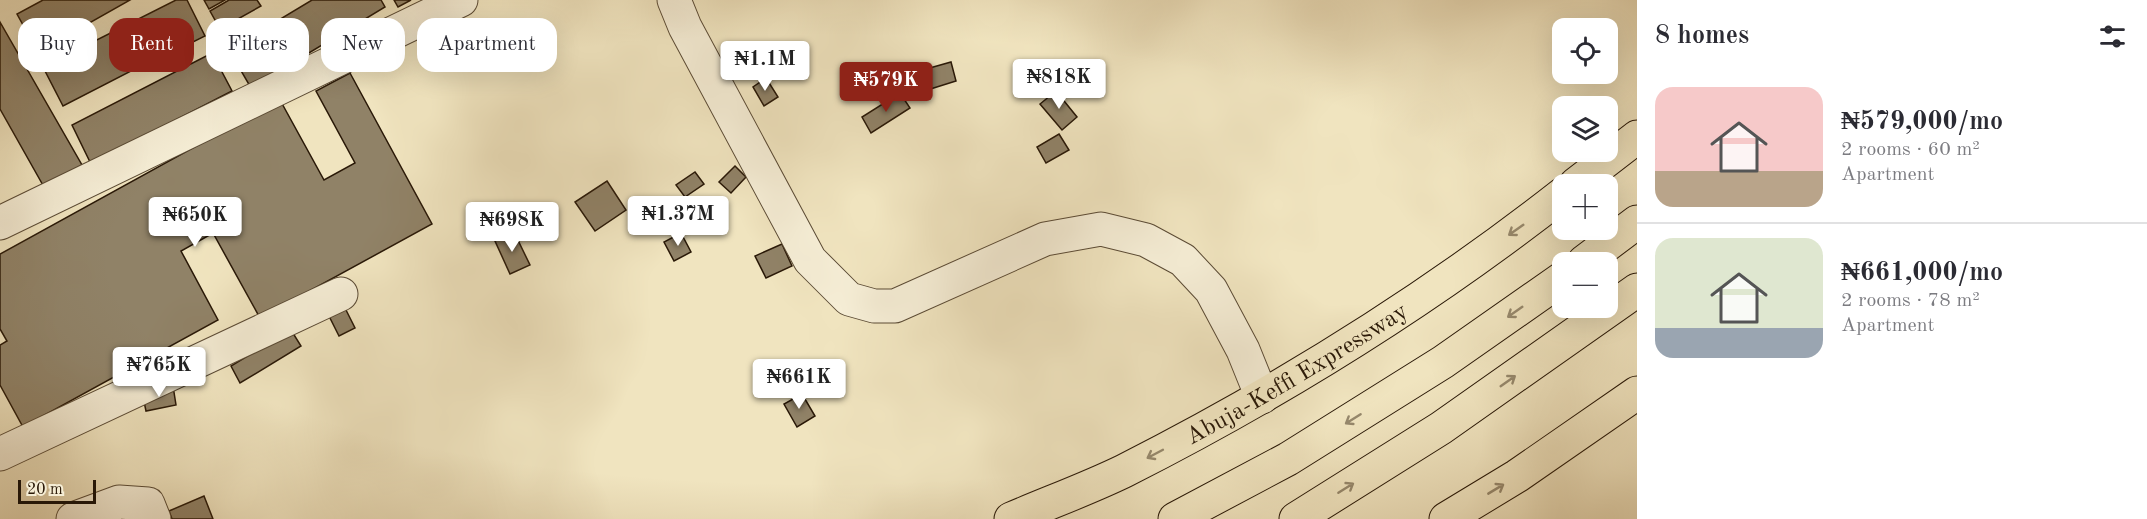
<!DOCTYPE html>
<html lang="en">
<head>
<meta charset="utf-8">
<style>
  body { margin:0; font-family:"Old Standard TT",serif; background:#f7f7f7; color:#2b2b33; height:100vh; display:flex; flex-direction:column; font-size:22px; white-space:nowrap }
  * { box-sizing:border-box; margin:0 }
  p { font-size:20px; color:#7c7c81 }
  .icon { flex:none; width:33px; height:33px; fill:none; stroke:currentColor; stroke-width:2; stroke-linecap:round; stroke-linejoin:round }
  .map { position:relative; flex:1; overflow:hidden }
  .panel { display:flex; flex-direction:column; background:#fff; width:510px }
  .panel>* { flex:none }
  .hud { position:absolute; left:18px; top:18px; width:570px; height:54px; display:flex; gap:12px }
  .controls { position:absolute; left:1552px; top:18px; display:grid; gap:12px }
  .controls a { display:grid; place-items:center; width:66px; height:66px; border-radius:12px; background:#fff; box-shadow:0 6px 24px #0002; font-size:30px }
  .scale { position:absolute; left:18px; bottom:15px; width:78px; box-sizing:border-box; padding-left:6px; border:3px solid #291807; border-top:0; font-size:16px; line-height:21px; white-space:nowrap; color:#291807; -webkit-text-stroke:4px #f5edd5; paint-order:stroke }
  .price { position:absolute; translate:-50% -51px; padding:0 14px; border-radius:6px; background:#fff; color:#222; font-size:20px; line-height:39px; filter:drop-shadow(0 2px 3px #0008) }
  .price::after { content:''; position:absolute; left:50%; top:36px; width:18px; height:14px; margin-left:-9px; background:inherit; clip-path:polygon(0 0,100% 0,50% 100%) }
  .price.active { background:#8f2418; color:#fff }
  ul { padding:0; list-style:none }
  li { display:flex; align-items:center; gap:18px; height:150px; padding:0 18px }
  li+li { border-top:2px solid #e1e1e2 }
  li span { display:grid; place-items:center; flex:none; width:168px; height:120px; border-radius:18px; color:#555 }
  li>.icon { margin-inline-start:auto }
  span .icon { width:72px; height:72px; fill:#fffc; stroke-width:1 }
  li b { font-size:26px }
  h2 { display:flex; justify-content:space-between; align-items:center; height:72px; padding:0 18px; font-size:26px }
  .chip { padding:0 21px; border-radius:18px; background:#fff; box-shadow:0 6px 24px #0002; font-size:21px; line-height:54px }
  .chip.active { background:#8f2418; color:#fff }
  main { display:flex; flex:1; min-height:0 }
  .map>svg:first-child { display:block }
</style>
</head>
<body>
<main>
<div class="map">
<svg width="1637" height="519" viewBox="0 0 1637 519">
  <rect width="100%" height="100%" fill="#f0e4bf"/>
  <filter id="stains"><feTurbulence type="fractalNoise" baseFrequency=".00333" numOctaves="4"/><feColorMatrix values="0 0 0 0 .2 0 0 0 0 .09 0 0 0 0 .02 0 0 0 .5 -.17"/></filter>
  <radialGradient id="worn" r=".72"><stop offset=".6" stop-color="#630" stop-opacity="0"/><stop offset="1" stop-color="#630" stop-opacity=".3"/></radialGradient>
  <!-- building -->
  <g fill="#908267" stroke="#291807" stroke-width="1.5">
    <polygon points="43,0 130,0 38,52 17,14"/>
    <polygon points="176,0 187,0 205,36 161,58 150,38 125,50 135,69 63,106 43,67"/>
    <polygon points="204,0 225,0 209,9"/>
    <polygon points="229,0 257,0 261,6 220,29 210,11"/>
    <polygon points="312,0 381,0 385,7 251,88 229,50"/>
    <polygon points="394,0 411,0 398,7"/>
    <polygon points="0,22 82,165 44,187 0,109"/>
    <polygon points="212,53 232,91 91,164 72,125"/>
    <polygon points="951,62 956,81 924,91 919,71"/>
    <polygon points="350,73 432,224 260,318 213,233 181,251 218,320 23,427 0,385 0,345 7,341 0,329 0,254 280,100 324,180 355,163 316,91"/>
    <polygon points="766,78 778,97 764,106 753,87"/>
    <polygon points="1056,91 1077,117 1062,130 1040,104"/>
    <polygon points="900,93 910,108 871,133 862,117"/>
    <polygon points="1059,134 1069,150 1046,163 1037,147"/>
    <polygon points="735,166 746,177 731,193 719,182"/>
    <polygon points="695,172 704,184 685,197 676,185"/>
    <polygon points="607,181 626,210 595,231 575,202"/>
    <polygon points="514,232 530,265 510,274 495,241"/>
    <polygon points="681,233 691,252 674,261 664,242"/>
    <polygon points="782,244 792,266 766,278 755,256"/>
    <polygon points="345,308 355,328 339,336 329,316"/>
    <polygon points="291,330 301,346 240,383 231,366"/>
    <polygon points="173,386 176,405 146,411 142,392"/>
    <polygon points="802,394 815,416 797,427 784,404"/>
    <polygon points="204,496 213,519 172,519 169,511"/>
  </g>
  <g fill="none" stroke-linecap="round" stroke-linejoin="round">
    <!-- minor casing -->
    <g stroke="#5b4b35" stroke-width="35">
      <g id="minor">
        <polyline points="674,0 685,27 810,260 849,299 874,306 895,306 1045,239 1101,229 1146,240 1183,260 1211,290 1243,350 1262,397"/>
        <polyline points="0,223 461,0"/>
        <polyline points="0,454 341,294"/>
        <polyline points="73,519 119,502 148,504 154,519"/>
      </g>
    </g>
    <!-- highway casing -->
    <g stroke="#291807" stroke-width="35">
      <g id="highway">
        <polyline points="1576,184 1637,137"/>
        <polyline points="1584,262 1637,222"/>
        <path id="s1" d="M1011 519C1048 503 1087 489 1124 471 1276 394 1429 299 1563 194"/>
        <polyline points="1175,519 1288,459 1443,362 1563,278"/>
        <polyline points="1296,519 1441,428 1637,290"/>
        <polyline points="1446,519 1517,476 1637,393"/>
      </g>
    </g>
    <!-- minor -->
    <use href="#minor" stroke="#f5edd5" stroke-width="33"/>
    <!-- highway -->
    <use href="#highway" stroke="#f0e4bf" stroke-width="33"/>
  </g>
  <!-- one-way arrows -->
  <defs><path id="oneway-shaft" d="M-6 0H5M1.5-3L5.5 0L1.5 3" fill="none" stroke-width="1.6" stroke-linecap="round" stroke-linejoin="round" transform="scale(1.5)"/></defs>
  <g stroke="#96886c">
    <use href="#oneway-shaft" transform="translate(1516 230) rotate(145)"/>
    <use href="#oneway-shaft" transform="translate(1515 312) rotate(145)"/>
    <use href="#oneway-shaft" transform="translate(1508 381) rotate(-35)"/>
    <use href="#oneway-shaft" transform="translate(1353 419) rotate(148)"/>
    <use href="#oneway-shaft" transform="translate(1155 454) rotate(152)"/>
    <use href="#oneway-shaft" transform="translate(1346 488) rotate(-32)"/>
    <use href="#oneway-shaft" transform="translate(1496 489) rotate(-31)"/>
  </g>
  <g text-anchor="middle" stroke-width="5" stroke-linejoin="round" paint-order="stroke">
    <!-- street labels -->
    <g font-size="24" fill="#291807" stroke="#f5edd5">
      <text dy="8" stroke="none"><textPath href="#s1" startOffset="321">Abuja-Keffi Expressway</textPath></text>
    </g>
  </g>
  <rect width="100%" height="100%" filter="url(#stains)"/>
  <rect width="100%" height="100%" fill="url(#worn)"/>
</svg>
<div class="controls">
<a><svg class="icon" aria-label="locate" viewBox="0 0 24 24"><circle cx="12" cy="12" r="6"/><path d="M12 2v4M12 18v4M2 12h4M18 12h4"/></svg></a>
<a><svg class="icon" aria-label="layers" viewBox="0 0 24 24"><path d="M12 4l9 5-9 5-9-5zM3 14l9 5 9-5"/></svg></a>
<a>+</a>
<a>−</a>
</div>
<div class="scale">20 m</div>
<b class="price" style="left:765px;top:92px">₦1.1M</b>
<b class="price" style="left:1059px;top:110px">₦818K</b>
<b class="price active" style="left:886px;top:113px">₦579K</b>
<b class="price" style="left:678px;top:247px">₦1.37M</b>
<b class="price" style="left:195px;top:248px">₦650K</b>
<b class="price" style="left:512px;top:253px">₦698K</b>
<b class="price" style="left:159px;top:398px">₦765K</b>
<b class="price" style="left:799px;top:410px">₦661K</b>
<div class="hud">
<a class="chip">Buy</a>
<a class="chip active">Rent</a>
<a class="chip">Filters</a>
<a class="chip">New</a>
<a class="chip">Apartment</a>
</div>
</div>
<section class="panel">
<h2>8 homes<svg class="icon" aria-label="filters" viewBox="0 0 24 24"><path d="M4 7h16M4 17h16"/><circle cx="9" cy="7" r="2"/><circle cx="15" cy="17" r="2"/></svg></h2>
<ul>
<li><span style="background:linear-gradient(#f6c9c9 70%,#b9a48a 0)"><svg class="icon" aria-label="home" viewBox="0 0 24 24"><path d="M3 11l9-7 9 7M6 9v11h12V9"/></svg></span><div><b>₦579,000/mo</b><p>2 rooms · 60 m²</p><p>Apartment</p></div></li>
<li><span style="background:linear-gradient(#dfe7d0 75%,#9aa5b1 0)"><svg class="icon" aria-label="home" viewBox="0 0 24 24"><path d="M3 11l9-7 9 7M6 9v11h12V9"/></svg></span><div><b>₦661,000/mo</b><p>2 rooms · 78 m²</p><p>Apartment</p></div></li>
</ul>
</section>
</main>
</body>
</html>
